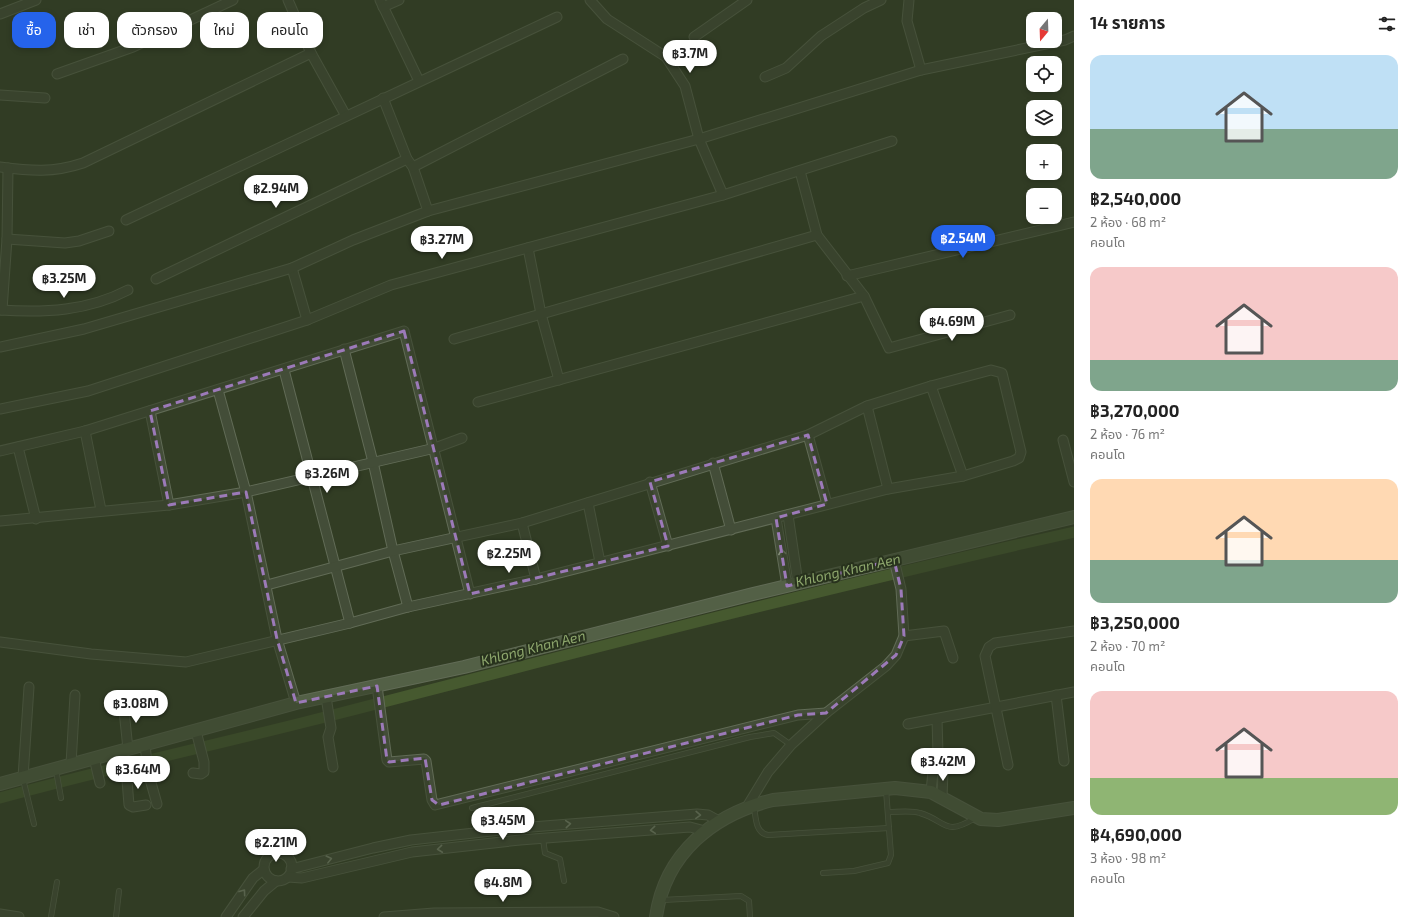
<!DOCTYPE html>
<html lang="th">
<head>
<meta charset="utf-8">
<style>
  body { margin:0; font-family:"Exo 2","Noto Sans Thai",sans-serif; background:#f6f6f6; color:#222; height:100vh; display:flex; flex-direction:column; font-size:15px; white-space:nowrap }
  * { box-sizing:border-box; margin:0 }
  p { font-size:13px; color:#767676 }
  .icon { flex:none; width:22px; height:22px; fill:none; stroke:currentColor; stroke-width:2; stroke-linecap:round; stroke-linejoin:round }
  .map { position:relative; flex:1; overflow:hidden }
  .details { display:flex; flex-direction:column; background:#fff; width:340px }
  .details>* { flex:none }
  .banner { position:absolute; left:12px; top:12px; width:380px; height:36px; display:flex; gap:8px }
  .needle { width:26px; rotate:199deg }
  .controls { position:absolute; left:1026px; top:12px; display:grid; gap:8px }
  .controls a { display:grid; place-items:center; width:36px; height:36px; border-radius:8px; background:#fff; box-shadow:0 2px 6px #0003; font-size:20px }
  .price { position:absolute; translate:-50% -34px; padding:0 9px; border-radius:14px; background:#fff; color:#222; font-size:13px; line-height:26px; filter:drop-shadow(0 1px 2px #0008) }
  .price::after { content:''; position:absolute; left:50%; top:24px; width:12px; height:9px; margin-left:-6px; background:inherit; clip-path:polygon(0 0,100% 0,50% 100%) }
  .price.active { background:#2563eb; color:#fff }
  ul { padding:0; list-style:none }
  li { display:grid; align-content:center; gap:8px; height:212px; padding:0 16px }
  li span { display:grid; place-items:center; height:124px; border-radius:12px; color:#555 }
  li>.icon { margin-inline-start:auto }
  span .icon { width:72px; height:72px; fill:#fffc; stroke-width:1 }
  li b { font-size:17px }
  h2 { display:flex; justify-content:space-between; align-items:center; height:48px; padding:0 16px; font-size:17px }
  .chip { padding:0 14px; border-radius:12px; background:#fff; box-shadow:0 2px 6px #0003; font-size:14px; line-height:36px }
  .chip.active { background:#2563eb; color:#fff }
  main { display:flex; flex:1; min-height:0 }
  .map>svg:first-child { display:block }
</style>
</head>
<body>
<main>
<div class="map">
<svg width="1074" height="917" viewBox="0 0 1074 917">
  <rect width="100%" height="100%" fill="#323d24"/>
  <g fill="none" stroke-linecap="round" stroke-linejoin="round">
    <!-- canal -->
    <path stroke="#46592f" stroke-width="11" d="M0 798C109 768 220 744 329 716 577 652 825 588 1074 532"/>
    <!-- street-tunnel -->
    <polyline stroke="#475239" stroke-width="9" stroke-dasharray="9 4.5" stroke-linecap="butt" points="933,771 934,762"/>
    <!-- lane casing -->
    <g stroke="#616b56" stroke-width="6">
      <g id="lane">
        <polyline points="56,770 61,798"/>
        <polyline points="23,779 34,824"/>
        <path d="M754 807C756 817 755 833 768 835L889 828"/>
        <polyline points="472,808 750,737 774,733 791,745"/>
        <path d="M889 812C898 812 911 810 920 813 947 821 944 837 975 818"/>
        <polyline points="543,839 545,853 560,859 564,881"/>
        <polyline points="823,873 854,871 888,863 891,855 886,790"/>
        <polyline points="662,900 741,896 749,901 750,917"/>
        <polyline points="51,917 57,882"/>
        <polyline points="116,917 119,891"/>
      </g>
    </g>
    <!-- street casing -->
    <g stroke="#616b56" stroke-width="11">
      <g id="street">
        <polyline points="288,0 311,53 346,116"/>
        <polyline points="380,0 419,81"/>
        <polyline points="590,0 607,19 666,57 685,86 699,139 723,195"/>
        <polyline points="909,0 907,21 921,70"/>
        <polyline points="383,7 399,0"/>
        <polyline points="0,14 36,0"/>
        <polyline points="694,37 747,0"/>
        <polyline points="57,74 133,47 233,0"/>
        <polyline points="765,77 786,68 821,36 864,8 881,0"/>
        <polyline points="0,95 45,98"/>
        <polyline points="383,98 407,159 413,167 428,211"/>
        <path d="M0 167C31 171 53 173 83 163L311 53"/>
        <polyline points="413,167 623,59"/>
        <polyline points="800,171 817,235 864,296 889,348 1010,315"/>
        <polyline points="126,220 557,17"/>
        <polyline points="7,239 65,243 79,241 109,231"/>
        <polyline points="528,248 541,314 559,380"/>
        <polyline points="292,268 307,320"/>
        <polyline points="847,276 1074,222"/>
        <polyline points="156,279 407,159"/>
        <path d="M0 310C45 313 88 311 128 290"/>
        <polyline points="2,310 7,239 8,168"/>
        <polyline points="454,339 817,235"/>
        <polyline points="0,347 84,329 292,268 353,240 428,211 699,139 921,70 1065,40 1074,36"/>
        <polyline points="344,349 373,462 393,551 408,607"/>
        <polyline points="284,370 350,623"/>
        <polyline points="931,386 963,476"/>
        <polyline points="218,390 246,492 277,639 296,703"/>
        <polyline points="478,402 864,296"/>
        <polyline points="867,406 888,489"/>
        <polyline points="0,409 88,391 307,320 391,285 723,195 892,141"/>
        <polyline points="150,411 169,505"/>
        <polyline points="85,431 101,510"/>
        <polyline points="808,435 827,504"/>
        <polyline points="1063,440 1074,482"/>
        <polyline points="18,447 36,519"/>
        <polyline points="0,451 85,431 404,331 470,594"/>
        <polyline points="713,463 731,530"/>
        <polyline points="650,482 668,546"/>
        <polyline points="588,503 600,562"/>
        <polyline points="788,515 798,583"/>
        <polyline points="776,518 787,586"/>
        <polyline points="0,521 169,505 246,492 435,448 462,438"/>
        <polyline points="522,523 536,579"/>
        <polyline points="904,636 944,631 953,658"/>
        <polyline points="0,642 91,654 186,662 350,623 408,607 536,579 888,489 963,476 1013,461 1019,458 1021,452 1002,373 991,370 931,386 867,406 808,435 522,523 393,551 267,585"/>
        <polyline points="377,686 387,760 389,762 424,759 426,761 432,800 435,805 798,715 826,713"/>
        <polyline points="1056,695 1064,761"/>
        <polyline points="326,697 331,728 328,737 333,767"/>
        <polyline points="123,701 128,749"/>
        <polyline points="937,719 938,754 943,764"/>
        <polyline points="908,724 1074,692"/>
        <polyline points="145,745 148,772 157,804"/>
        <polyline points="118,751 127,780 129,805 133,807 146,805"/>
        <polyline points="94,758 100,783"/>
        <polyline points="71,764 75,695"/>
        <polyline points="1008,765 985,656 989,647 995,643 1074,631"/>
        <polyline points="193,773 201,774 204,772 204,762 196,731"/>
        <polyline points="23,777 29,687"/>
        <polyline points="931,792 933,771"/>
        <polyline points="942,797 943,772"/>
        <polyline points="745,810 768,772 791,745 826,713 886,666 896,655 904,636 901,589 894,560"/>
        <circle cx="278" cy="867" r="14"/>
        <polyline points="291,869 373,848 411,840 519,828 697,814 708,815 719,821"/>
        <polyline points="288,877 302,878 412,852 520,840 690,827 705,831"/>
        <polyline points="0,914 19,917"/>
        <polyline points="226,917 253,878 263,870"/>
        <polyline points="243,917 264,891 276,881"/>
        <polyline points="384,917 434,913 598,912 614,917"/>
      </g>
    </g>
    <!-- secondary casing -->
    <g stroke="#616b56" stroke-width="14">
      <g id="secondary">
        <polyline points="0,784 296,703 464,667 753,594 1074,517"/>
        <path d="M656 917C665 853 714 814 773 800L895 788 931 792 981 819 998 820 1074 808"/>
      </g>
    </g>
    <!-- lane -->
    <use href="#lane" stroke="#434d38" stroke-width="4.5"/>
    <!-- street -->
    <use href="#street" stroke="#434d38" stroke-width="9"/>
    <!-- secondary -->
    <use href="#secondary" stroke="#536046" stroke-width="12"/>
  </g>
  <!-- one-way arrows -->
  <defs><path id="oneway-chevron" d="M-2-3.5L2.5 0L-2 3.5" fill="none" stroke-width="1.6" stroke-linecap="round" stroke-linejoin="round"/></defs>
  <g stroke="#87917c">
    <use href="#oneway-chevron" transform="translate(782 552) rotate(-99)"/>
    <use href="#oneway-chevron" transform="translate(698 815) rotate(2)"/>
    <use href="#oneway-chevron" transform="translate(568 824) rotate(-5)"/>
    <use href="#oneway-chevron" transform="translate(653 830) rotate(175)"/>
    <use href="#oneway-chevron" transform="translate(440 849) rotate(174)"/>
    <use href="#oneway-chevron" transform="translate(329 859) rotate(-14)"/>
    <use href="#oneway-chevron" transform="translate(243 892) rotate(-54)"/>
  </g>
  <!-- marked area -->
  <path d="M0 0H1074V917H0ZM404 331 470 594 668 546 650 482 808 435 827 504 776 518 787 586 894 560 901 589 904 636 896 655 826 713 798 715 439 805 432 800 425 758 389 762 387 760 377 686 296 703 277 639 246 492 169 505 150 411Z" fill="#323d24" fill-opacity=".55" fill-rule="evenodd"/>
  <path fill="none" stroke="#9c7ab9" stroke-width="3" stroke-dasharray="8 5" stroke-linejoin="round" d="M404 331 470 594 668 546 650 482 808 435 827 504 776 518 787 586 894 560 901 589 904 636 896 655 826 713 798 715 439 805 432 800 425 758 389 762 387 760 377 686 296 703 277 639 246 492 169 505 150 411Z"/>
  <g text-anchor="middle" stroke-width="4" stroke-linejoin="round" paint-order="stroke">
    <!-- water labels -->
    <g font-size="14" font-style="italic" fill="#8ea76d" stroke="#28321d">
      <text transform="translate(848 570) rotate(-13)" y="5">Khlong Khan Aen</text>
      <text transform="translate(533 648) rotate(-14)" y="5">Khlong Khan Aen</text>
    </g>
  </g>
</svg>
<div class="controls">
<a><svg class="needle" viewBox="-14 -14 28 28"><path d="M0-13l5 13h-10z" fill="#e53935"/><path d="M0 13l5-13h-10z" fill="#767676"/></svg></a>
<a><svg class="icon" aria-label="locate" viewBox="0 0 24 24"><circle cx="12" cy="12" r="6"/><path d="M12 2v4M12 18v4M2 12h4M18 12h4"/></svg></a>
<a><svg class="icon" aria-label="layers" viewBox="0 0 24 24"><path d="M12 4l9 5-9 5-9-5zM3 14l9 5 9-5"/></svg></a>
<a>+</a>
<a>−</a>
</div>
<b class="price" style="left:690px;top:74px">฿3.7M</b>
<b class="price" style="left:276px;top:209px">฿2.94M</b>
<b class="price active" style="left:963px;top:259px">฿2.54M</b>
<b class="price" style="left:442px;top:260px">฿3.27M</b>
<b class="price" style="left:64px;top:299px">฿3.25M</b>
<b class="price" style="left:952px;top:342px">฿4.69M</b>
<b class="price" style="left:327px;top:494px">฿3.26M</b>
<b class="price" style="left:509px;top:574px">฿2.25M</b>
<b class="price" style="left:136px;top:724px">฿3.08M</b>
<b class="price" style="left:943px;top:782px">฿3.42M</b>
<b class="price" style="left:138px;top:790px">฿3.64M</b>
<b class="price" style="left:503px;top:841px">฿3.45M</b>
<b class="price" style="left:276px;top:863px">฿2.21M</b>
<b class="price" style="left:503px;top:903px">฿4.8M</b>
<div class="banner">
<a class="chip active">ซื้อ</a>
<a class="chip">เช่า</a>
<a class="chip">ตัวกรอง</a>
<a class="chip">ใหม่</a>
<a class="chip">คอนโด</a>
</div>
</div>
<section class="details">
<h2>14 รายการ<svg class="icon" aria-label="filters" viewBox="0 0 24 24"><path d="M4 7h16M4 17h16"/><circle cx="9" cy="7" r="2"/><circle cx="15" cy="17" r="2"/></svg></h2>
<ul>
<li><span style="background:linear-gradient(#bfe0f5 60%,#7fa58c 0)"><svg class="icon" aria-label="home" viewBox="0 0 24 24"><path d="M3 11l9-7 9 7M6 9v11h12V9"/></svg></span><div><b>฿2,540,000</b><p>2 ห้อง · 68 m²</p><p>คอนโด</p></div></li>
<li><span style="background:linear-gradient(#f6c9c9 75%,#7fa58c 0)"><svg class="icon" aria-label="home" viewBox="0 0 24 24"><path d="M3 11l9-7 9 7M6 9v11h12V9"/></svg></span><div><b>฿3,270,000</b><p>2 ห้อง · 76 m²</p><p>คอนโด</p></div></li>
<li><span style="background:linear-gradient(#ffd9b3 65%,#7fa58c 0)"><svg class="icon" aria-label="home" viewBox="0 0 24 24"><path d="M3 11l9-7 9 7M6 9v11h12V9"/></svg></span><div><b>฿3,250,000</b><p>2 ห้อง · 70 m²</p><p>คอนโด</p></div></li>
<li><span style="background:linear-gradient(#f6c9c9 70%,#8fb573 0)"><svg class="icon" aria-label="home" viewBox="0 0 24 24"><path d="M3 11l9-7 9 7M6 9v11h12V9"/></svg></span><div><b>฿4,690,000</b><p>3 ห้อง · 98 m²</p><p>คอนโด</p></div></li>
</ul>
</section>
</main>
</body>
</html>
